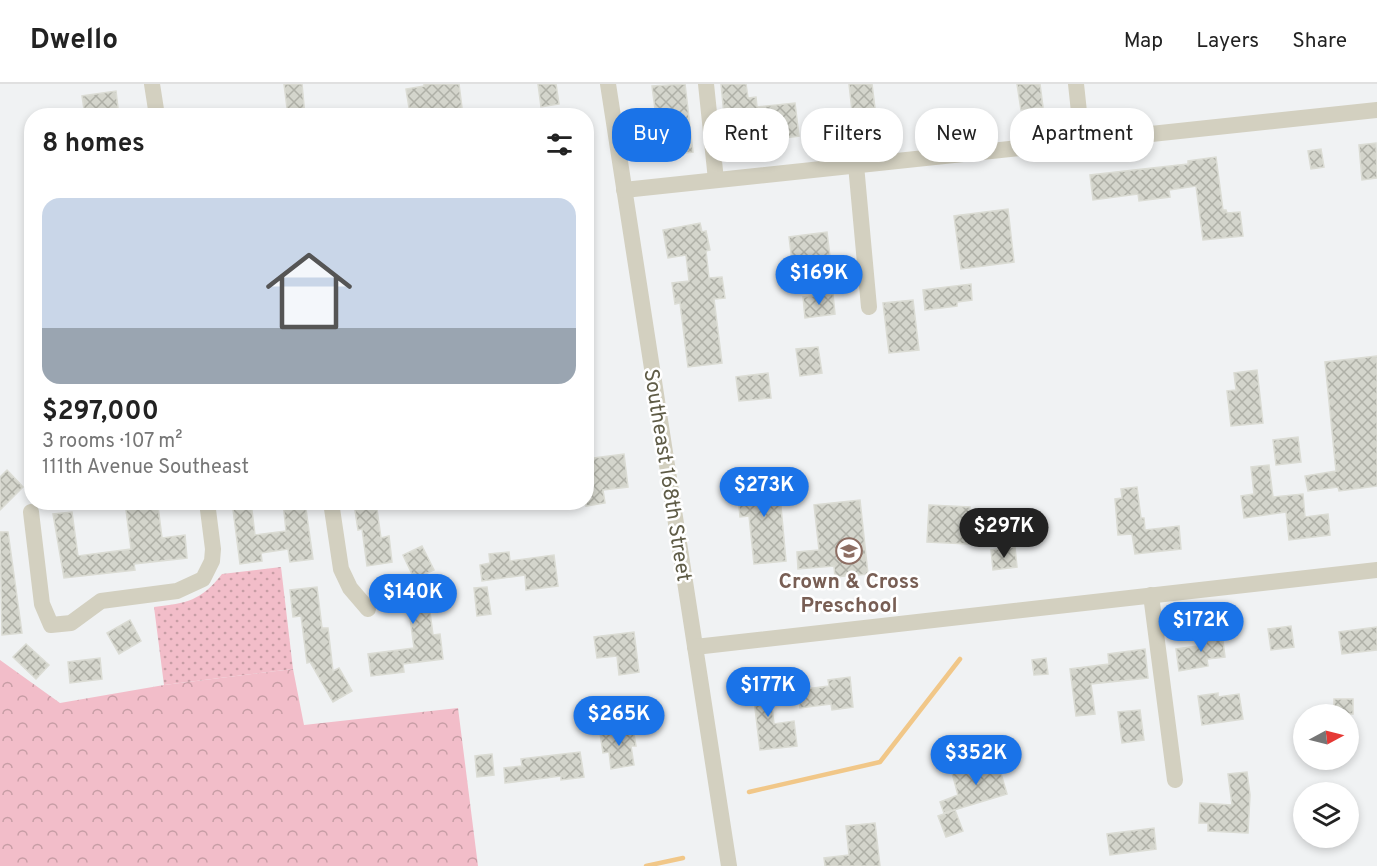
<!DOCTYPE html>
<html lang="en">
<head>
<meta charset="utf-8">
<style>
  body { margin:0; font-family:Overpass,sans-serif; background:#f6f6f6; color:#222; height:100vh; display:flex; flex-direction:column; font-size:22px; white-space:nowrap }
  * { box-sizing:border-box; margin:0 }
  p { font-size:20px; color:#767676 }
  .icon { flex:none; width:33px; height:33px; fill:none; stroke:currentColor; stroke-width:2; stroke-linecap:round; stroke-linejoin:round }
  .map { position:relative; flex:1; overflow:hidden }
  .panel { position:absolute; left:24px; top:24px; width:570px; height:402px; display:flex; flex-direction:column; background:#fff; border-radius:24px; box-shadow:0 3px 9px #0003 }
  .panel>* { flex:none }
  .banner { position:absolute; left:612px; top:24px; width:570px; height:54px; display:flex; gap:12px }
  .needle { width:39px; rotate:83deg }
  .tools { position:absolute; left:1293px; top:620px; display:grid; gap:12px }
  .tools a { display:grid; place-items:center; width:66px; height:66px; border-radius:50%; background:#fff; box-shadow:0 3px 9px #0003; font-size:30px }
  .price { position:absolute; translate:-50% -51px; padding:0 14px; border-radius:21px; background:#1a73e8; color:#fff; font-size:20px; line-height:39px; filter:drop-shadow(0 2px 3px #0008) }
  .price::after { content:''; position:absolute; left:50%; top:36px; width:18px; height:14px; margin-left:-9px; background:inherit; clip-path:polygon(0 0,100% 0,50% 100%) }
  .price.active { background:#222; color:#fff }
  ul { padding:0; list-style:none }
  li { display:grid; align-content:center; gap:12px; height:318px; padding:0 18px }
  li+li { border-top:2px solid #e0e0e0 }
  li span { display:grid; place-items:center; height:186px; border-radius:18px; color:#555 }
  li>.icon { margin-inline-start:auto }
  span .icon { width:108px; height:108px; fill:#fffc; stroke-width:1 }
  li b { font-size:26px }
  h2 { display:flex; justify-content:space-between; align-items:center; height:72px; padding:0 18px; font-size:26px }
  .pill { padding:0 21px; border-radius:24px; background:#fff; box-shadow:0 3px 9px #0003; font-size:21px; line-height:54px }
  .pill.active { background:#1a73e8; color:#fff }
  header { display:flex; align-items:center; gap:36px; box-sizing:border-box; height:84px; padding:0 30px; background:#fff; border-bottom:2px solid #e0e0e0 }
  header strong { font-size:28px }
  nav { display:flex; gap:33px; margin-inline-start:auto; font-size:21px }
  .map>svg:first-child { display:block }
</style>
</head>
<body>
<header>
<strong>Dwello</strong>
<nav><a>Map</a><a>Layers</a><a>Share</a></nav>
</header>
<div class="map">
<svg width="1377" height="782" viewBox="0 0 1377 782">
  <defs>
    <pattern id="forest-crowns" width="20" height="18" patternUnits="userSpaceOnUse" patternTransform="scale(1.5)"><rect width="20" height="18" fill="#f2bdc9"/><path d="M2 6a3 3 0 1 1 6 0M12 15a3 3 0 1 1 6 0" fill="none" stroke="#c79da5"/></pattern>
    <pattern id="park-dots" width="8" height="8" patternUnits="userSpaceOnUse" patternTransform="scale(1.5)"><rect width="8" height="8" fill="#f2bdc9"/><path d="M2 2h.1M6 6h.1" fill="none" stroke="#c79da5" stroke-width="1.8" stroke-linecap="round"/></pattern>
    <pattern id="building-cross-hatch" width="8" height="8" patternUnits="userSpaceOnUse" patternTransform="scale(1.5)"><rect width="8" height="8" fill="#d4d5cc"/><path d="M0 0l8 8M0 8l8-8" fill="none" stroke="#afb0a7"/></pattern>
  </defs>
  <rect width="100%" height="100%" fill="#f0f2f3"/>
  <!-- forest -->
  <polygon fill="url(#forest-crowns)" points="0,576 60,619 164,601 293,585 304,641 458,624 478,782 0,782"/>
  <!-- park -->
  <path fill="url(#park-dots)" d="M281 483 293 585 164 601 154 523C187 519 201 517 222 490Z"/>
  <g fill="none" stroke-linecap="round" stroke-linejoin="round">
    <!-- stream -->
    <g stroke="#f1c788" stroke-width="4.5">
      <polyline points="749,708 880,678 960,575"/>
      <polyline points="646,782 683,774"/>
    </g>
  </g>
  <!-- building -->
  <g fill="url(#building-cross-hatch)" stroke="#dbdcd4" stroke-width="1.5">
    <polygon points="284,0 302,0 305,32 288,32"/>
    <polygon points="424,0 459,0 463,32 428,32 428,27 410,30 406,5 424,2"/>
    <polygon points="538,0 556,0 559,20 541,23"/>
    <polygon points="685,0 693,68 661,72 652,2"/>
    <polygon points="721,0 746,0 748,14 756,13 757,23 795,19 799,52 751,58 752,61 737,63 736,51 726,52"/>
    <polygon points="849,0 872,0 875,24 852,27"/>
    <polygon points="1017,0 1040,0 1043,23 1021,26"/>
    <polygon points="116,7 118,24 114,25 115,32 85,32 82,12"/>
    <polygon points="1376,59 1377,94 1362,96 1359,61"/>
    <polygon points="1321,65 1324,83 1311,85 1308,67"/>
    <polygon points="1216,73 1223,126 1226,126 1227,129 1240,128 1243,152 1203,156 1196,102 1169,106 1170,113 1139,117 1138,110 1093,116 1090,91 1188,80 1188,77"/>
    <polygon points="1008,125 1014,178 961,185 954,132"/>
    <polygon points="700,139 702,148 706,147 710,166 706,167 709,194 722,193 725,214 714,215 722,279 688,283 680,219 675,220 672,199 689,197 686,171 668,174 663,146"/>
    <polygon points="827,148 831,181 793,185 789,153"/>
    <polygon points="971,200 972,216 957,218 957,222 925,226 923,206"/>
    <polygon points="833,210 835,230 805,234 803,213"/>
    <polygon points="913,216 919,266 889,269 883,219"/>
    <polygon points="818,263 822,289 800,292 796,265"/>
    <polygon points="1377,272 1377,402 1339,407 1338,403 1308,407 1305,392 1336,387 1325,278"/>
    <polygon points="1257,286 1263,339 1231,342 1227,307 1236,306 1234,289"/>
    <polygon points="768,289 771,314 739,317 736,293"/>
    <polygon points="1298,353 1301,378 1276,381 1273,356"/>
    <polygon points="624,370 628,403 603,406 605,419 586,422 586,375"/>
    <polygon points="1269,381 1273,413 1303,410 1305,433 1328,430 1330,451 1289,456 1286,428 1244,434 1241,412 1254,410 1251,383"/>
    <polygon points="7,386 23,403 0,426 0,393"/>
    <polygon points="778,390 786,477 754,480 749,432 740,433 738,411 746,410 745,393"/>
    <polygon points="1137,403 1141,434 1144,434 1145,446 1179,442 1181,465 1135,470 1132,450 1118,451 1115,415 1122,414 1121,405"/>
    <polygon points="860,416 868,490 835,493 834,482 798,485 797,468 819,466 814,421"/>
    <polygon points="232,418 251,418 255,451 286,447 283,418 305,418 313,475 290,478 288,465 261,469 262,477 240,480"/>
    <polygon points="376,418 381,454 389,452 392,478 367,482 362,445 358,446 354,420"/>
    <polygon points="929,421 970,423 968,460 927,458"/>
    <polygon points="158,422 162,454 185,451 187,474 134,480 135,486 64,494 53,430 72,428 78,472 131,465 126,426"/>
    <polygon points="0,448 8,448 22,549 2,551"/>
    <polygon points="422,462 434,486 425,490 433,551 440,550 443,575 403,580 404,588 371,592 368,570 414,564 407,511 421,509 403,471"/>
    <polygon points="1015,463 1017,483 993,486 991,466"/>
    <polygon points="509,468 510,477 554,471 558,502 526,506 525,491 482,497 480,481 490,479 489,470"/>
    <polygon points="317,503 322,544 328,544 333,587 339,584 352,607 333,618 310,578 307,579 301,532 293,533 290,506"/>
    <polygon points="487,503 491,530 477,532 474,504"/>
    <polygon points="130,536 141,557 119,570 107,549"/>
    <polygon points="1291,542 1294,563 1271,566 1268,545"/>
    <polygon points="1377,543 1377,566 1342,570 1339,548"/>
    <polygon points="634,548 639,588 619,591 617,572 597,574 594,553"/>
    <polygon points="1222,549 1225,573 1207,575 1208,582 1179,587 1176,565 1206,561 1205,551"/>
    <polygon points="26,560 49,581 36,595 13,573"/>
    <polygon points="1145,565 1148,594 1091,600 1095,630 1076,632 1070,585 1109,580 1108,570"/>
    <polygon points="100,574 102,595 70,599 68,578"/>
    <polygon points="1046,574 1048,590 1034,591 1032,576"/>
    <polygon points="850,593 853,623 832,626 831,620 800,624 798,606 829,602 828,596"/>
    <polygon points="769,595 774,640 794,637 797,662 760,666 754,616 744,617 742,599"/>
    <polygon points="1218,609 1218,613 1239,610 1243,635 1202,641 1198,612"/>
    <rect x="1334" y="615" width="19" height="15"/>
    <polygon points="1140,626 1144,656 1122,659 1118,628"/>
    <polygon points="633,644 636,662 631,662 634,681 611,685 609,668 603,669 600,649"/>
    <polygon points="580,668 584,693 561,696 561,692 505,699 504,684 522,682 521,675"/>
    <polygon points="492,670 494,691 477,693 475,672"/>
    <polygon points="997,676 1007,710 944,729 940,718 958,711 952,689"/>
    <polygon points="1247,688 1250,711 1248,749 1208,747 1208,739 1199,739 1200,719 1232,721 1228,690"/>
    <polygon points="955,726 963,747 946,753 938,732"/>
    <polygon points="875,739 880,782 825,782 824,774 849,771 846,742"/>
    <polygon points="1154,744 1156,765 1110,771 1107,750"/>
  </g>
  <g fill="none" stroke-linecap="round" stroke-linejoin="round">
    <!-- minor -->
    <g stroke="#d3d0c0" stroke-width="16">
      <polyline points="152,0 157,32"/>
      <polyline points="608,0 729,782"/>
      <polyline points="706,0 716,96"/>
      <polyline points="1076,0 1082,56"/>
      <polyline points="856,81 869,223"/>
      <polyline points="624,106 1377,26"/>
      <polyline points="331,418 341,485 350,504 368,525"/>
      <polyline points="31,428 42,520 51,541 71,539 101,517 177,507 203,495 212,477 213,465 207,418"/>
      <polyline points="1151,511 1175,696"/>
      <polyline points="695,563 1377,486"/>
    </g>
  </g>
  <!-- icons -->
  <defs>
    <g id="school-ring" transform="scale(1.35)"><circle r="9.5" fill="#fff" stroke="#8d6e63" stroke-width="1.5"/><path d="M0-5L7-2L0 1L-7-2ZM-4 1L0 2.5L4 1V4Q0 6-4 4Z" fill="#8d6e63"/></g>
  </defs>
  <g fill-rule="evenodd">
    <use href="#school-ring" x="849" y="467"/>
  </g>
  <g text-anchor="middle" stroke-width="5" stroke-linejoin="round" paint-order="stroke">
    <!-- street labels -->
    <g font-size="21" fill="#5f5c47" stroke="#fff">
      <text transform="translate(668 391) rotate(81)" y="7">Southeast 168th Street</text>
    </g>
    <!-- education labels -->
    <g font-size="21" font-weight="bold" fill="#785e54" stroke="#fff">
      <text x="849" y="504">Crown &amp; Cross<tspan x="849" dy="24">Preschool</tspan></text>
    </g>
  </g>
</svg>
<div class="tools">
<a><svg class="needle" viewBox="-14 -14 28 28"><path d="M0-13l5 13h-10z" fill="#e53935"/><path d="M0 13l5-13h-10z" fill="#767676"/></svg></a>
<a><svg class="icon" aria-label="layers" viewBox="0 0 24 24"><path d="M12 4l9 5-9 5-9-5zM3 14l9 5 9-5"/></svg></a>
</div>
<b class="price" style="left:819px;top:222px">$169K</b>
<b class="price" style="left:764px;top:434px">$273K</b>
<b class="price active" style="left:1004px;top:475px">$297K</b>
<b class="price" style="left:413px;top:541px">$140K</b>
<b class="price" style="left:1201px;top:569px">$172K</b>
<b class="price" style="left:768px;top:634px">$177K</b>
<b class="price" style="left:619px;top:663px">$265K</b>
<b class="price" style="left:976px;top:702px">$352K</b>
<div class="banner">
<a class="pill active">Buy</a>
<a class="pill">Rent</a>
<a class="pill">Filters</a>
<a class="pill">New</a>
<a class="pill">Apartment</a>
</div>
<section class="panel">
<h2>8 homes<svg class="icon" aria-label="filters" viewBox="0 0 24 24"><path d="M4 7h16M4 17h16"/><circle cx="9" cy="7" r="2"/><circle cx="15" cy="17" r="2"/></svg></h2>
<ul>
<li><span style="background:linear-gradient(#c9d6e8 70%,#9aa5b1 0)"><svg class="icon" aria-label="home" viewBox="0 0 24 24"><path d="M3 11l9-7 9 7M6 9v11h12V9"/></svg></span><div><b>$297,000</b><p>3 rooms · 107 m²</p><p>111th Avenue Southeast</p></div></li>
</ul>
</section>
</div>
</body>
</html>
